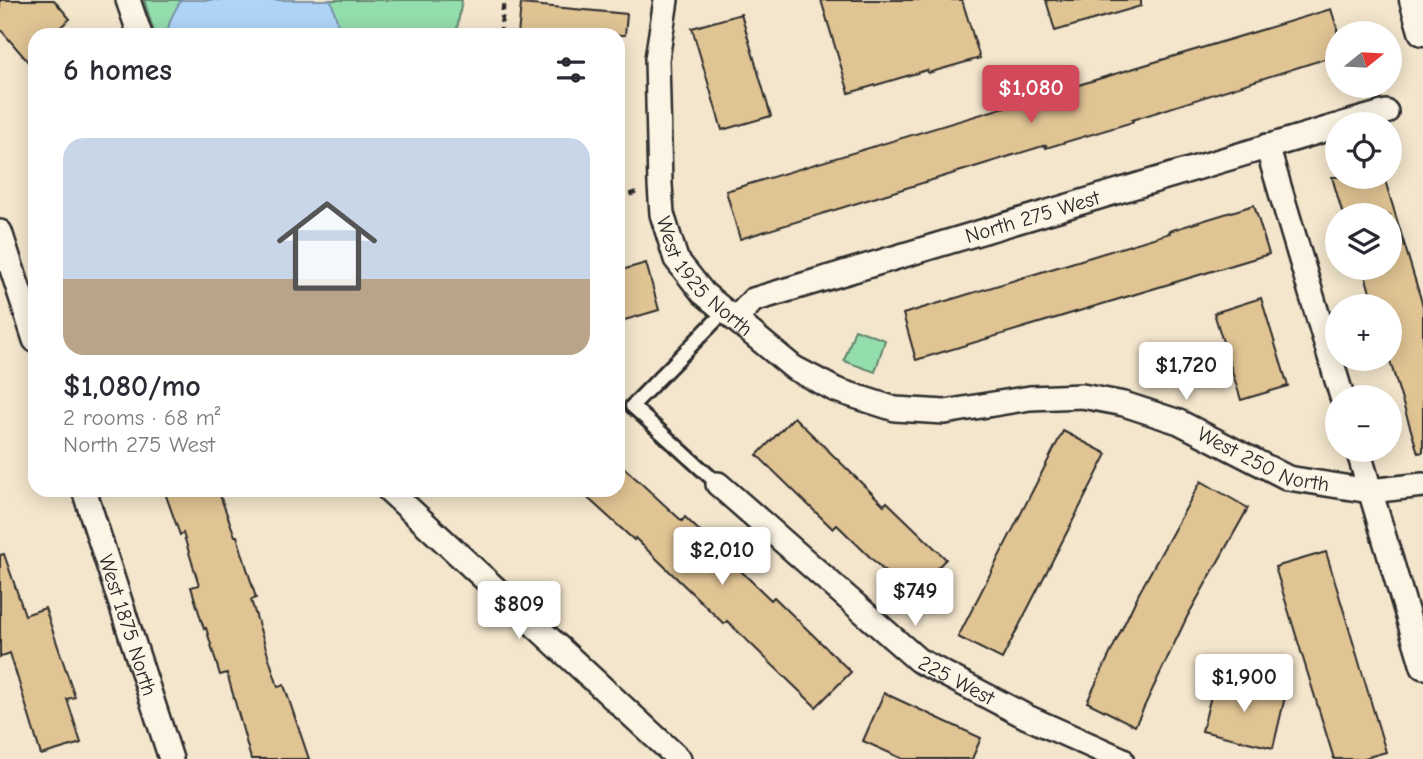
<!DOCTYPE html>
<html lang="en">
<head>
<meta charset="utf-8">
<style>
  body { margin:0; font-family:"Comic Neue",sans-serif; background:#f2f2f3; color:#2b2b33; height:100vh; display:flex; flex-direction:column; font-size:26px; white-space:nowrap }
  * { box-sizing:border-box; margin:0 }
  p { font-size:23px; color:#7c7c81 }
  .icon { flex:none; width:38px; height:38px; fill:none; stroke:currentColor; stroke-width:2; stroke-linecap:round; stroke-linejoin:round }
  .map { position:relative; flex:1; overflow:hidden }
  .panel { position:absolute; left:28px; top:28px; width:597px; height:469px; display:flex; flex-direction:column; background:#fff; border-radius:21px; box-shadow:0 4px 18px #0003 }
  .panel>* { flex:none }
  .needle { width:46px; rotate:72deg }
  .controls { position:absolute; left:1325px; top:21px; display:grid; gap:14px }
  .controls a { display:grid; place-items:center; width:77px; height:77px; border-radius:50%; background:#fff; box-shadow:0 4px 18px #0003; font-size:35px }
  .price { position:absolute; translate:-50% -60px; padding:0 16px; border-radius:7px; background:#fff; color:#222; font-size:23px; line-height:46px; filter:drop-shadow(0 2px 4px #0008) }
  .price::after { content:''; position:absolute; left:50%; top:42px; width:21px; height:16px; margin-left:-10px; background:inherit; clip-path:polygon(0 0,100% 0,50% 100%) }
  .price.active { background:#d1495b; color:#fff }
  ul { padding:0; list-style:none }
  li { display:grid; align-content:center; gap:14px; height:371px; padding:0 35px }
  li span { display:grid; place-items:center; height:217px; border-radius:21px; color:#555 }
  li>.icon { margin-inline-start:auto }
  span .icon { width:126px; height:126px; fill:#fffc; stroke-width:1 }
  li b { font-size:30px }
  h2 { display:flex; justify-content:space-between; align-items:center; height:84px; padding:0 35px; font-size:30px }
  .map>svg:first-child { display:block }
</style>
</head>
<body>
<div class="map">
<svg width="1423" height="759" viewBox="0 0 1423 759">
  <rect width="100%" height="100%" fill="#f4e6cd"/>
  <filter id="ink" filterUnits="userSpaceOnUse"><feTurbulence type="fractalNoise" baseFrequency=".0143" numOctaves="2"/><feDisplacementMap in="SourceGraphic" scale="14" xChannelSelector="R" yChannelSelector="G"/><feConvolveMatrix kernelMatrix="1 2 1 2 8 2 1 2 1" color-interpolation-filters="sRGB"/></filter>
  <g filter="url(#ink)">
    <!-- green -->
    <g fill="#94ddad" stroke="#60846c" stroke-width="2">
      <polygon points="144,0 462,0 456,35 155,35"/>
      <polygon points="855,329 885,340 875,372 844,361"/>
    </g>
    <!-- water -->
    <path fill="#aed5f8" stroke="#7a91a6" stroke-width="2" d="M181 0H331L341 35H168C167 23 175 10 181 0Z"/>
    <!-- building -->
    <g fill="#e0c494" stroke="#2b2b2b" stroke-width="2">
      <polygon points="0,0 54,0 70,19 51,35 35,35 35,70 0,29"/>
      <polygon points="821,0 962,0 980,58 928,73 927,70 849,93"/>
      <polygon points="1046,0 1141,0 1141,6 1055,31"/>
      <polygon points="521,4 627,14 625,35 518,35"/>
      <polygon points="1331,9 1337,28 1337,55 1132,120 1133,122 1046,148 1046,145 740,239 726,191"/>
      <polygon points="741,14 771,116 722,130 692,28"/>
      <polygon points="1332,177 1384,177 1423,306 1423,452 1418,453 1390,361 1390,306 1374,306 1363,268 1390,268 1390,215 1343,215"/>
      <polygon points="1254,205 1269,254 916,360 903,314 1170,233 1169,231"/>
      <polygon points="646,263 659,310 618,322 618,271"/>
      <polygon points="1261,298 1288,386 1241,400 1214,313"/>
      <polygon points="794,417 884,505 887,502 946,559 910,596 837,525 833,529 757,455"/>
      <polygon points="1063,431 1107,454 1002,659 958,637"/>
      <polygon points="618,462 682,521 685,517 771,600 774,597 851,672 816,707 727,621 724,624 635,538 634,540 579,490 618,490"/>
      <polygon points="1201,481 1248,508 1187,617 1135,726 1087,702 1139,593"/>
      <polygon points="164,490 218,490 235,536 237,536 256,598 251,600 278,687 284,685 309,759 251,759 227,673 220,675 206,628 204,629 191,587 199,585 183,533 180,535"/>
      <polygon points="1326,552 1386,752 1361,759 1334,759 1275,567"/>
      <polygon points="4,554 25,615 45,608 75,697 67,699 81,743 41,755 10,653 0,657 0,555"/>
      <polygon points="1215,680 1285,697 1273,748 1202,731"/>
      <polygon points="884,693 981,738 972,759 903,759 863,741"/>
    </g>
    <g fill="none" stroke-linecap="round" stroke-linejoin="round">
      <!-- service casing -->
      <g stroke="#2b2b2b" stroke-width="18">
        <polyline id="service" points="718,484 632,406 725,311"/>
      </g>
      <!-- minor casing -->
      <g stroke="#2b2b2b" stroke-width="28">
        <g id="minor">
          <polyline points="128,0 140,35"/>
          <path id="s1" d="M666 0 657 59 660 185 662 214 676 259 703 293 794 368 836 390 895 409 945 412 1030 398 1082 396 1124 404 1179 422 1288 478 1370 491 1423 485"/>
          <polyline points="1343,124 1386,112"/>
          <polyline points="1267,146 1342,397"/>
          <polyline points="0,232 35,340"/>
          <path id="s2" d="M736 319 753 300 1337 126"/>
          <polyline points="1358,450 1423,667"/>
          <path id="s3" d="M718 484 918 660 1027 717 1121 759"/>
          <path id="s4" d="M84 490 171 759"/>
          <polyline points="389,490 679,759"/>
        </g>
      </g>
      <!-- tertiary casing -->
      <g stroke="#2b2b2b" stroke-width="33">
        <polyline id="tertiary" points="1414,0 1423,31"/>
      </g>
      <!-- path -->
      <g stroke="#2b2b2b" stroke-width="4.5" stroke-dasharray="7 5" stroke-linecap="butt">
        <polyline points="500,35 504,0"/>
        <polyline points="618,198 637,192"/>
      </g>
      <!-- service -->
      <use href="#service" stroke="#fcf5e5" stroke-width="12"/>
      <!-- minor -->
      <use href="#minor" stroke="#fcf5e5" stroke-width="23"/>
      <!-- tertiary -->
      <use href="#tertiary" stroke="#fcf5e5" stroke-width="28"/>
    </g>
  </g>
  <g text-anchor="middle" stroke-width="5" stroke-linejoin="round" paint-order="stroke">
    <!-- street labels -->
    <g font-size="21" fill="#2b2b2b" stroke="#fcf5e5">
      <text dy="7" stroke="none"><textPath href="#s2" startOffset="317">North 275 West</textPath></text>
      <text dy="7" stroke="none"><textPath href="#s1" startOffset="292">West 1925 North</textPath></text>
      <text dy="7" stroke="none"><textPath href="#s1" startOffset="915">West 250 North</textPath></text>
      <text dy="7" stroke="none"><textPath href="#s4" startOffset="142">West 1875 North</textPath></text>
      <text dy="7" stroke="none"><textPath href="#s3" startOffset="310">225 West</textPath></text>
    </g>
  </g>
</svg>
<div class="controls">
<a><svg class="needle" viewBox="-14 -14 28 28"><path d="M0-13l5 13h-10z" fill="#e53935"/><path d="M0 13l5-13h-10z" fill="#7c7c81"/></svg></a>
<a><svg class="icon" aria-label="locate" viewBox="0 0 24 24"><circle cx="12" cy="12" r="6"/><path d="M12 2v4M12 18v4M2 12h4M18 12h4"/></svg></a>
<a><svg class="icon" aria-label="layers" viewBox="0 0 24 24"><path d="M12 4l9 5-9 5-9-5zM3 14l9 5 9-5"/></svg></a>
<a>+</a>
<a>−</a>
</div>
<b class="price active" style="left:1031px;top:125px">$1,080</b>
<b class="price" style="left:1186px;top:402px">$1,720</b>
<b class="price" style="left:722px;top:587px">$2,010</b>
<b class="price" style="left:915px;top:628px">$749</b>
<b class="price" style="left:519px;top:641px">$809</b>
<b class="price" style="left:1244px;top:714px">$1,900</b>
<section class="panel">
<h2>6 homes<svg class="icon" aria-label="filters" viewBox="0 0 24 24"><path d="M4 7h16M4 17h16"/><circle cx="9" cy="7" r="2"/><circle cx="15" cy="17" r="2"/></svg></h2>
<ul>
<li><span style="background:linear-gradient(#c9d6e8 65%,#b9a48a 0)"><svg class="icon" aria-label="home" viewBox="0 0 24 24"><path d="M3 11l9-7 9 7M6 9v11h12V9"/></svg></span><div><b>$1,080/mo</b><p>2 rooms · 68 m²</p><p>North 275 West</p></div></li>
</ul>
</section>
</div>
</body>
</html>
